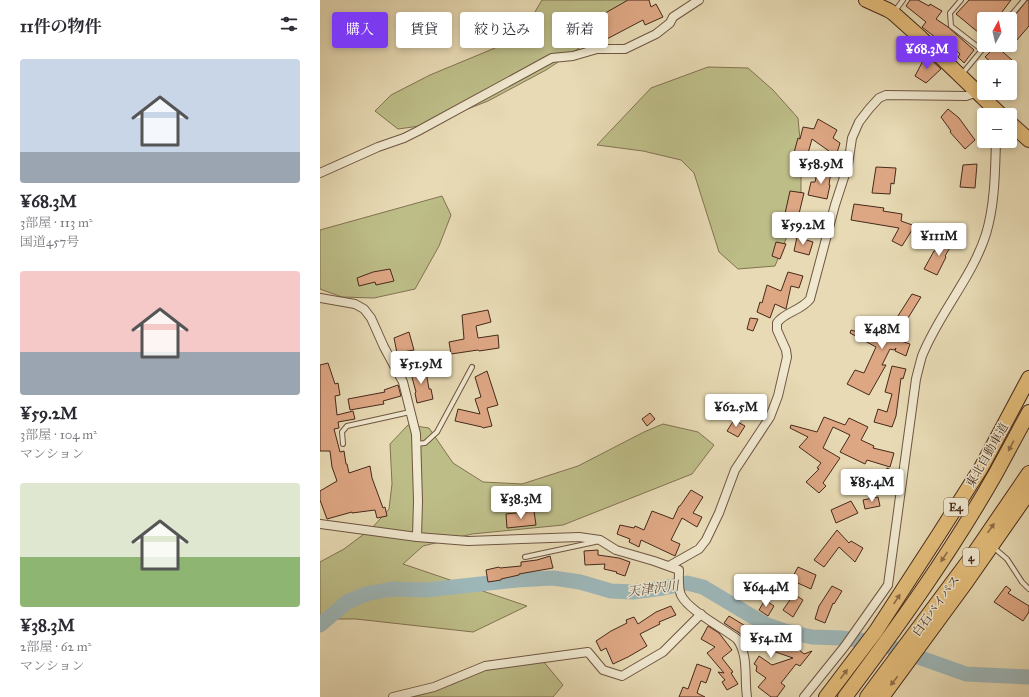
<!DOCTYPE html>
<html lang="ja">
<head>
<meta charset="utf-8">
<style>
  body { margin:0; font-family:"IM FELL Great Primer","Noto Serif JP",serif; background:#f2f2f3; color:#2b2b33; height:100vh; display:flex; flex-direction:column; font-size:15px; white-space:nowrap }
  * { box-sizing:border-box; margin:0 }
  p { font-size:13px; color:#7c7c81 }
  .icon { flex:none; width:22px; height:22px; fill:none; stroke:currentColor; stroke-width:2; stroke-linecap:round; stroke-linejoin:round }
  .map { position:relative; flex:1; overflow:hidden }
  .panel { display:flex; flex-direction:column; background:#fff; width:320px }
  .panel>* { flex:none }
  .hud { position:absolute; left:12px; top:12px; width:380px; height:36px; display:flex; gap:8px }
  .needle { width:26px; rotate:8deg }
  .fabs { position:absolute; left:657px; top:12px; display:grid; gap:8px }
  .fabs a { display:grid; place-items:center; width:40px; height:40px; border-radius:4px; background:#fff; box-shadow:0 2px 6px #0003; font-size:20px }
  .price { position:absolute; translate:-50% -34px; padding:0 9px; border-radius:4px; background:#fff; color:#222; font-size:13px; line-height:26px; filter:drop-shadow(0 1px 2px #0008) }
  .price::after { content:''; position:absolute; left:50%; top:24px; width:12px; height:9px; margin-left:-6px; background:inherit; clip-path:polygon(0 0,100% 0,50% 100%) }
  .price.active { background:#7c3aed; color:#fff }
  ul { padding:0; list-style:none }
  li { display:grid; align-content:center; gap:8px; height:212px; padding:0 20px }
  li span { display:grid; place-items:center; height:124px; border-radius:4px; color:#555 }
  li>.icon { margin-inline-start:auto }
  span .icon { width:72px; height:72px; fill:#fffc; stroke-width:1 }
  li b { font-size:17px }
  h2 { display:flex; justify-content:space-between; align-items:center; height:48px; padding:0 20px; font-size:17px }
  .chip { padding:0 14px; border-radius:4px; background:#fff; box-shadow:0 2px 6px #0003; font-size:14px; line-height:36px }
  .chip.active { background:#7c3aed; color:#fff }
  main { display:flex; flex:1; min-height:0 }
  .map>svg:first-child { display:block }
</style>
</head>
<body>
<main>
<section class="panel">
<h2>11件の物件<svg class="icon" aria-label="filters" viewBox="0 0 24 24"><path d="M4 7h16M4 17h16"/><circle cx="9" cy="7" r="2"/><circle cx="15" cy="17" r="2"/></svg></h2>
<ul>
<li><span style="background:linear-gradient(#c9d6e8 75%,#9aa5b1 0)"><svg class="icon" aria-label="home" viewBox="0 0 24 24"><path d="M3 11l9-7 9 7M6 9v11h12V9"/></svg></span><div><b>¥68.3M</b><p>3部屋 · 113 m²</p><p>国道457号</p></div></li>
<li><span style="background:linear-gradient(#f6c9c9 65%,#9aa5b1 0)"><svg class="icon" aria-label="home" viewBox="0 0 24 24"><path d="M3 11l9-7 9 7M6 9v11h12V9"/></svg></span><div><b>¥59.2M</b><p>3部屋 · 104 m²</p><p>マンション</p></div></li>
<li><span style="background:linear-gradient(#dfe7d0 60%,#8fb573 0)"><svg class="icon" aria-label="home" viewBox="0 0 24 24"><path d="M3 11l9-7 9 7M6 9v11h12V9"/></svg></span><div><b>¥38.3M</b><p>2部屋 · 62 m²</p><p>マンション</p></div></li>
</ul>
</section>
<div class="map">
<svg width="709" height="697" viewBox="0 0 709 697">
  <rect width="100%" height="100%" fill="#e7dab4"/>
  <filter id="stains"><feTurbulence type="fractalNoise" baseFrequency=".005" numOctaves="4"/><feColorMatrix values="0 0 0 0 .2 0 0 0 0 .09 0 0 0 0 .02 0 0 0 .5 -.17"/></filter>
  <radialGradient id="worn" r=".72"><stop offset=".6" stop-color="#630" stop-opacity="0"/><stop offset="1" stop-color="#630" stop-opacity=".3"/></radialGradient>
  <!-- green -->
  <g fill="#bdbd88" stroke="#827352">
    <polygon points="222,0 314,0 285,31 226,70 168,101 107,125 78,129 55,111 71,95 110,75 175,48 206,27"/>
    <polygon points="388,67 428,68 453,90 478,118 481,151 481,202 455,266 418,269 399,252 374,173 361,160 323,151 277,145 331,88"/>
    <polygon points="122,196 131,215 119,246 95,289 54,298 22,297 0,289 0,230"/>
    <polygon points="343,424 378,432 394,445 372,474 243,525 152,534 103,546 83,564 207,606 153,632 36,619 0,619 0,562 24,549 52,528 69,509 72,484 70,444 88,425 109,428 133,463 163,482 202,484 258,466 324,432"/>
    <polygon points="223,661 243,685 233,697 84,697 133,684 164,670"/>
  </g>
  <g fill="none" stroke-linecap="round" stroke-linejoin="round">
    <!-- river -->
    <polyline stroke="#9db7b9" stroke-width="15" points="0,625 27,602 46,594 72,589 106,590 197,580 233,578 260,582 291,591 313,592 343,588 367,583 383,587 445,624 465,631 492,637 521,638 556,642 646,674 709,677"/>
  </g>
  <!-- building -->
  <g fill="#dea784" stroke="#47291b">
    <polygon points="308,0 329,0 331,7 336,4 343,17 325,25 323,20 283,41 279,32 260,41 259,39 238,47 234,38 273,21 273,20"/>
    <polygon points="590,0 598,0 609,6 610,4 622,11 616,19 628,27 654,50 644,63 638,57 640,54 622,38 620,41 602,27 606,22 586,6"/>
    <polygon points="649,0 691,0 679,16 676,13 670,19 664,19 664,37 636,14"/>
    <polygon points="707,0 709,0 709,26 690,48 690,22"/>
    <polygon points="675,47 677,47 692,60 686,67 677,67 665,57"/>
    <polygon points="606,55 621,69 606,83 595,76"/>
    <polygon points="628,109 639,118 655,140 645,149 630,132 631,131 621,117"/>
    <polygon points="498,119 517,130 513,138 520,143 516,156 492,139 485,164 472,160 478,138 480,139 483,127 494,129"/>
    <polygon points="657,164 655,188 640,187 643,165"/>
    <polygon points="556,167 576,168 574,184 571,183 570,194 552,193"/>
    <polygon points="498,169 511,171 509,185 510,185 507,199 488,195 491,182 495,182"/>
    <polygon points="470,191 484,193 477,222 464,218"/>
    <polygon points="534,204 564,208 563,211 582,214 581,221 598,227 597,231 592,230 582,246 572,241 579,228 531,220"/>
    <polygon points="477,237 493,242 489,255 474,251"/>
    <polygon points="625,237 634,241 625,256 626,257 617,275 604,269 614,251 615,251"/>
    <polygon points="456,242 466,244 460,259 452,256"/>
    <polygon points="70,269 74,281 56,285 55,282 39,286 37,278 53,272"/>
    <polygon points="468,272 483,276 479,288 471,286 466,309 455,304 450,318 437,312 440,302 442,303 447,285 461,291"/>
    <polygon points="592,294 601,297 575,339 590,344 586,356 575,351 576,348 574,350 570,349 562,365 566,365 549,395 527,384 535,370 544,373 556,347 530,333 531,330 560,339 563,331 567,333"/>
    <polygon points="168,310 171,322 156,326 158,338 178,335 179,348 159,351 158,350 131,354 129,342 144,339 142,315"/>
    <polygon points="430,318 438,319 433,331 427,329"/>
    <polygon points="89,332 94,350 77,353 74,338"/>
    <polygon points="8,363 15,384 18,383 20,395 15,396 17,415 33,411 35,419 18,422 19,428 14,429 20,452 24,451 26,464 27,464 29,473 50,466 52,478 63,508 65,507 67,516 57,518 55,510 32,513 32,512 7,519 0,500 0,491 17,481 12,467 10,451 0,451 0,365"/>
    <polygon points="105,366 109,389 111,389 113,399 97,403 95,393 96,392 90,370"/>
    <polygon points="572,366 586,369 583,379 581,378 576,416 572,427 554,422 558,409 567,412 572,394 565,392"/>
    <polygon points="167,371 178,405 167,408 172,426 163,428 162,427 135,421 138,409 160,414 155,399 161,397 155,377"/>
    <polygon points="78,385 81,396 63,401 64,404 30,410 28,399 65,392 64,390"/>
    <polygon points="330,413 335,419 327,426 322,419"/>
    <polygon points="504,417 525,425 529,418 548,427 541,440 554,446 553,448 574,453 570,467 547,460 545,464 520,452 530,435 513,427 503,448 520,458 503,483 506,486 499,493 486,482 499,469 497,468 501,463 479,447 488,437 470,428 471,425 497,432"/>
    <polygon points="414,420 425,426 418,437 407,431"/>
    <polygon points="567,468 573,471 569,480 564,477"/>
    <polygon points="371,490 383,497 373,513 382,517 377,527 362,518 351,540 360,544 355,556 321,540 319,547 309,542 310,539 297,534 300,525 314,528 315,526 324,530 332,511 353,519 359,506 360,506"/>
    <polygon points="558,497 560,506 545,509 543,500"/>
    <polygon points="531,501 538,513 516,523 511,510"/>
    <polygon points="214,511 216,525 187,528 186,514"/>
    <polygon points="517,530 529,543 531,541 543,548 535,562 519,547 504,567 494,560"/>
    <polygon points="278,550 278,555 299,558 310,562 305,576 296,573 297,572 284,569 285,564 265,565 264,551"/>
    <polygon points="230,556 233,568 199,574 199,575 181,579 181,580 168,582 166,570 179,567 180,568 201,566 201,562 217,560"/>
    <polygon points="478,567 496,575 491,589 471,580"/>
    <polygon points="512,586 522,591 514,604 513,603 505,623 495,619 499,606"/>
    <polygon points="686,586 691,590 688,593 709,606 709,612 703,621 674,602"/>
    <polygon points="474,594 483,600 473,617 463,610"/>
    <polygon points="445,600 454,606 448,616 439,610"/>
    <polygon points="351,606 356,615 339,622 340,624 320,634 327,646 308,657 293,664 286,648 281,651 276,641 291,631 307,623 306,620 314,617 318,624 336,612"/>
    <polygon points="409,616 427,627 439,636 468,645 472,648 474,646 484,654 492,651 480,666 476,664 461,683 465,686 457,697 451,697 438,687 446,678 436,671 437,666 434,664 439,656 452,665 473,658 441,647 431,640 429,643 423,638 420,635 421,634 404,623"/>
    <polygon points="388,626 399,633 412,650 402,658 413,672 411,673 418,684 407,690 402,682 405,680 398,672 404,673 387,653 395,647 381,639"/>
    <polygon points="377,664 391,669 386,683 381,681 377,693 385,697 359,697 363,687 368,689"/>
  </g>
  <g fill="none" stroke-linecap="round" stroke-linejoin="round">
    <!-- lane casing -->
    <g stroke="#6f5541" stroke-width="6">
      <g id="lane">
        <polyline points="641,0 630,13 631,26 662,50"/>
        <polyline points="575,11 583,0"/>
        <polyline points="688,19 704,0"/>
        <polyline points="642,74 666,45"/>
        <polyline points="23,444 22,432 27,426 90,412"/>
        <polyline points="96,444 105,443 117,432 152,367"/>
        <polyline points="673,547 687,559 702,582 709,589"/>
        <polyline points="205,557 275,542"/>
      </g>
    </g>
    <!-- street casing -->
    <g stroke="#6f5541" stroke-width="10">
      <g id="street">
        <polyline points="0,173 58,147 84,138 98,131 232,58 253,56 277,49 305,49 336,34 350,23 353,17 379,0"/>
        <polyline points="0,298 35,304 44,309 51,318 64,347 83,382 96,434 98,501 97,537"/>
        <path d="M0 524 97 537 148 541 259 537 280 540 296 550 334 561 359 570C359 577 358 588 361 595 368 610 403 628 417 639 429 656 424 677 427 697"/>
        <path d="M349 566 379 549 386 540 399 513 415 470 450 417 458 396 467 357 466 350 457 330V323C464 312 481 311 490 299L515 205 528 165 532 138 539 122 549 109 559 98 566 95 646 96 658 92"/>
        <polyline points="73,697 114,687 165,666 268,652 283,670 302,676 343,652 381,614"/>
        <path d="M484 697 525 646 568 585 596 379C598 371 600 363 602 356 619 313 652 278 666 234 675 204 675 172 676 141"/>
      </g>
    </g>
    <!-- highway casing -->
    <g stroke="#47291b" stroke-width="16">
      <g id="highway">
        <polyline points="546,0 568,10 573,13 601,38 681,115"/>
        <polyline points="690,123 709,140"/>
        <polyline points="506,697 556,631 619,534 661,468 709,378"/>
        <path d="M525 697C579 625 632 551 676 473 687 453 698 432 709 412"/>
        <polyline points="547,697 653,555 709,473"/>
        <polyline points="562,697 647,581 709,492"/>
      </g>
    </g>
    <!-- lane -->
    <use href="#lane" stroke="#efe7ce" stroke-width="4"/>
    <!-- street -->
    <use href="#street" stroke="#efe7ce" stroke-width="8"/>
    <!-- highway -->
    <use href="#highway" stroke="#e4bd7a" stroke-width="14"/>
  </g>
  <!-- one-way arrows -->
  <defs><path id="oneway-solid" d="M-6-.8H1V-3.2L6.5 0L1 3.2V.8H-6Z"/></defs>
  <g fill="#8e6c46">
    <use href="#oneway-solid" transform="translate(691 446) rotate(118)"/>
    <use href="#oneway-solid" transform="translate(671 528) rotate(-55)"/>
    <use href="#oneway-solid" transform="translate(624 557) rotate(124)"/>
    <use href="#oneway-solid" transform="translate(577 599) rotate(-57)"/>
    <use href="#oneway-solid" transform="translate(524 674) rotate(-53)"/>
    <use href="#oneway-solid" transform="translate(574 681) rotate(128)"/>
  </g>
  <g text-anchor="middle" stroke-width="3" stroke-linejoin="round" paint-order="stroke">
    <!-- shield labels -->
    <g fill="#efe7ce" stroke="#796251" stroke-width="1">
      <rect x="624" y="498" width="24" height="18" rx="3"/>
      <rect x="643" y="548" width="16" height="18" rx="3"/>
    </g>
    <g font-size="11" font-weight="bold" fill="#47291b">
      <text x="636" y="511">E4</text>
      <text x="651" y="561">4</text>
    </g>
    <!-- street labels -->
    <g font-size="12" fill="#47291b" stroke="#efe7ce">
      <text transform="translate(667 455) rotate(-60)" y="4">東北自動車道</text>
      <text transform="translate(616 606) rotate(-54)" y="4">白石バイパス</text>
    </g>
    <!-- water labels -->
    <g font-size="13" font-style="italic" fill="#5c4c42" stroke="#efe7ce">
      <text transform="translate(333 588) rotate(-7)" y="5">天津沢川</text>
    </g>
  </g>
  <rect width="100%" height="100%" filter="url(#stains)"/>
  <rect width="100%" height="100%" fill="url(#worn)"/>
</svg>
<div class="fabs">
<a><svg class="needle" viewBox="-14 -14 28 28"><path d="M0-13l5 13h-10z" fill="#e53935"/><path d="M0 13l5-13h-10z" fill="#7c7c81"/></svg></a>
<a>+</a>
<a>−</a>
</div>
<b class="price active" style="left:607px;top:70px">¥68.3M</b>
<b class="price" style="left:501px;top:185px">¥58.9M</b>
<b class="price" style="left:483px;top:246px">¥59.2M</b>
<b class="price" style="left:619px;top:257px">¥111M</b>
<b class="price" style="left:562px;top:350px">¥48M</b>
<b class="price" style="left:101px;top:385px">¥51.9M</b>
<b class="price" style="left:416px;top:428px">¥62.5M</b>
<b class="price" style="left:552px;top:503px">¥85.4M</b>
<b class="price" style="left:201px;top:520px">¥38.3M</b>
<b class="price" style="left:446px;top:608px">¥64.4M</b>
<b class="price" style="left:451px;top:659px">¥54.1M</b>
<div class="hud">
<a class="chip active">購入</a>
<a class="chip">賃貸</a>
<a class="chip">絞り込み</a>
<a class="chip">新着</a>
</div>
</div>
</main>
</body>
</html>
